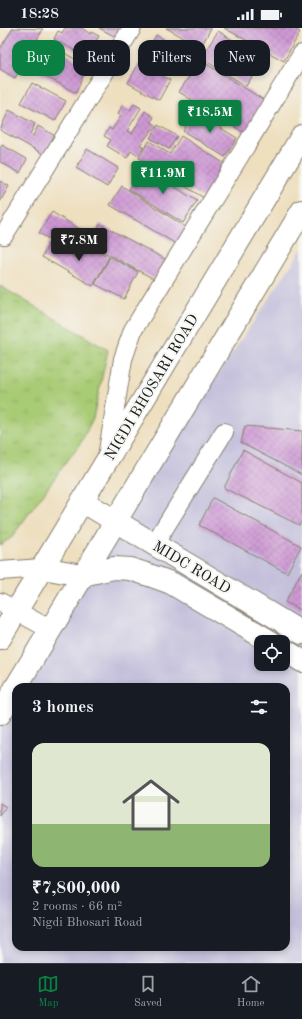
<!DOCTYPE html>
<html lang="en">
<head>
<meta charset="utf-8">
<style>
  body { margin:0; font-family:"Old Standard TT",serif; background:#242831; color:#f1f3f6; height:100vh; display:flex; flex-direction:column; font-size:15px; white-space:nowrap }
  * { box-sizing:border-box; margin:0 }
  p { font-size:13px; color:#9ea1a6 }
  .icon { flex:none; width:22px; height:22px; fill:none; stroke:currentColor; stroke-width:2; stroke-linecap:round; stroke-linejoin:round }
  .map { position:relative; flex:1; overflow:hidden }
  .sheet { position:absolute; left:12px; top:655px; width:278px; height:268px; display:flex; flex-direction:column; background:#171b24; border-radius:12px; box-shadow:0 2px 6px #0003 }
  .sheet>* { flex:none }
  .guide { position:absolute; left:12px; top:12px; width:278px; height:36px; display:flex; gap:8px }
  .fabs { position:absolute; left:254px; top:607px; display:grid; gap:8px }
  .fabs a { display:grid; place-items:center; width:36px; height:36px; border-radius:8px; background:#171b24; box-shadow:0 2px 6px #0003; font-size:20px }
  .price { position:absolute; translate:-50% -34px; padding:0 9px; border-radius:4px; background:#0b8043; color:#fff; font-size:13px; line-height:26px; filter:drop-shadow(0 1px 2px #0008) }
  .price::after { content:''; position:absolute; left:50%; top:24px; width:12px; height:9px; margin-left:-6px; background:inherit; clip-path:polygon(0 0,100% 0,50% 100%) }
  .price.current { background:#222; color:#fff }
  ul { padding:0; list-style:none }
  li { display:grid; align-content:center; gap:8px; height:212px; padding:0 20px }
  li span { display:grid; place-items:center; height:124px; border-radius:12px; color:#555 }
  li>.icon { margin-inline-start:auto }
  span .icon { width:72px; height:72px; fill:#fffc; stroke-width:1 }
  li b { font-size:17px }
  h2 { display:flex; justify-content:space-between; align-items:center; height:48px; padding:0 20px; font-size:17px }
  .chip { padding:0 14px; border-radius:12px; background:#171b24; box-shadow:0 2px 6px #0003; font-size:14px; line-height:36px }
  .chip.current { background:#0b8043; color:#fff }
  .status { display:flex; justify-content:space-between; align-items:center; height:28px; padding:0 20px; background:#171b24; direction:ltr }
  .status svg { height:11px; fill:currentColor }
  .dock { display:flex; justify-content:space-around; align-items:center; height:56px; border-top:1px solid #363941; background:#171b24; font-size:11px; color:#9ea1a6 }
  .dock a { display:grid; justify-items:center; gap:2px }
  .dock .current { color:#0b8043 }
  .map>svg:first-child { display:block }
</style>
</head>
<body>
<div class="status"><b>18:28</b><svg viewBox="0 0 49 12"><path d="M0 12V9h3v3zM5 12V6h3v6zM10 12V3h3v9zM15 12V0h3v12zM26 1h20v11H26zM47 4h2v5h-2z"/></svg></div>
<div class="map">
<svg width="302" height="935" viewBox="0 0 302 935">
  <defs>
    <pattern id="park-tufts" width="24" height="20" patternUnits="userSpaceOnUse"><rect width="24" height="20" fill="#a8cb75"/><path d="M3 7l-1-3M5 7V3M7 7l1-3M15 17l-1-3M17 17v-4M19 17l1-3" fill="none" stroke="#90ae65"/></pattern>
    <pattern id="building-cross-hatch" width="8" height="8" patternUnits="userSpaceOnUse"><rect width="8" height="8" fill="#ce99d4"/><path d="M0 0l8 8M0 8l8-8" fill="none" stroke="#b083b5"/></pattern>
  </defs>
  <rect width="100%" height="100%" fill="#f6f6f2"/>
  <filter id="ink" filterUnits="userSpaceOnUse"><feTurbulence type="fractalNoise" baseFrequency=".025" numOctaves="2"/><feDisplacementMap in="SourceGraphic" scale="8" xChannelSelector="R" yChannelSelector="G"/><feConvolveMatrix kernelMatrix="1 2 1 2 8 2 1 2 1" color-interpolation-filters="sRGB"/></filter>
  <filter id="wash" filterUnits="userSpaceOnUse"><feTurbulence type="fractalNoise" baseFrequency=".012" numOctaves="4" result="noise"/><feDisplacementMap in="SourceGraphic" scale="16" xChannelSelector="R" yChannelSelector="G"/><feGaussianBlur stdDeviation="0.9" result="paint"/><feColorMatrix in="noise" values="0 0 0 0 0 0 0 0 0 0 0 0 0 0 0 0 0 1.4 0 .05"/><feComposite in="paint" operator="in"/></filter>
  <g filter="url(#wash)">
    <rect width="100%" height="100%" fill="#eedfbf"/>
    <!-- industrial -->
    <path fill="#c4c0db" fill-rule="evenodd" d="M302 221V935H0V688L16 661V919H286V659H17L80 553ZM261 614H283V636H261Z"/>
    <!-- park -->
    <polygon fill="url(#park-tufts)" stroke="#627448" points="0,258 108,322 93,390 81,414 11,510 0,517"/>
    <g id="blocks">
      <!-- building -->
      <g fill="url(#building-cross-hatch)">
        <polygon points="13,0 43,1 15,50 0,41 0,21"/>
        <polygon points="65,0 82,0 90,6 91,4 99,8 94,16 99,19 96,24 99,26 95,34 54,11 58,3 62,5"/>
        <polygon points="99,0 119,0 114,8"/>
        <polygon points="166,0 211,0 201,19"/>
        <polygon points="224,0 293,0 300,4 284,33"/>
        <polygon points="218,3 263,31 246,58 201,30"/>
        <polygon points="156,7 191,27 181,45 146,26"/>
        <polygon points="45,14 87,38 76,65 36,43"/>
        <polygon points="200,32 267,74 246,106 179,64"/>
        <polygon points="139,35 170,52 159,72 128,55"/>
        <polygon points="32,55 66,73 55,93 21,75"/>
        <polygon points="134,76 141,80 127,103 132,106 145,83 154,89 151,94 156,97 140,117 144,119 138,128 131,123 127,130 107,118 111,112 104,108 109,100 112,102 121,88 118,86 122,78 130,82"/>
        <polygon points="9,82 35,96 30,106 33,108 38,98 57,109 47,128 0,102"/>
        <polygon points="195,84 237,110 225,129 183,103"/>
        <polygon points="158,97 177,108 169,121 150,110"/>
        <polygon points="181,108 225,136 204,170 139,130 149,113 170,126"/>
        <polygon points="2,117 27,131 20,145 0,134 0,121"/>
        <polygon points="87,121 118,140 107,159 76,140"/>
        <polygon points="143,139 197,173 183,195 129,161"/>
        <polygon points="0,153 9,158 0,174"/>
        <polygon points="122,158 187,200 178,217 110,177"/>
        <polygon points="52,184 86,205 73,226 39,205"/>
        <polygon points="100,196 165,231 154,251 89,216"/>
        <polygon points="49,215 76,230 84,215 109,229 93,258 42,229"/>
        <polygon points="110,229 138,244 124,271 95,256"/>
        <polygon points="245,398 302,403 302,447 241,415"/>
        <polygon points="243,422 302,455 302,493 299,497 224,460"/>
        <polygon points="213,470 301,518 287,545 199,497"/>
        <polygon points="302,543 302,583 285,574"/>
        <polygon points="0,775 6,779 0,788"/>
      </g>
    </g>
  </g>
  <g filter="url(#ink)">
    <use href="#blocks" fill-opacity="0" stroke="#857e6e" stroke-width="1"/>
    <g fill="none" stroke-linecap="round" stroke-linejoin="round">
      <!-- minor casing -->
      <g stroke="#857e6e" stroke-width="20">
        <g id="minor">
          <polyline points="4,207 132,0"/>
          <polyline points="107,429 123,331 133,302 302,26"/>
          <polyline points="155,515 224,404"/>
          <polyline points="0,543 42,540"/>
          <polyline points="0,574 51,602"/>
        </g>
      </g>
      <!-- major casing -->
      <g stroke="#857e6e" stroke-width="24">
        <g id="major">
          <polyline points="82,473 302,605"/>
          <polyline points="42,540 82,547 114,540 130,541 149,547 171,555 271,614"/>
          <polyline points="0,610 302,108"/>
          <polyline points="283,621 302,633"/>
          <polyline points="16,659 302,183"/>
          <polyline points="0,686 16,659"/>
        </g>
      </g>
      <!-- minor -->
      <use href="#minor" stroke="#fff" stroke-width="18"/>
      <!-- major -->
      <use href="#major" stroke="#fff" stroke-width="22"/>
    </g>
  </g>
  <g text-anchor="middle" stroke-width="4" stroke-linejoin="round" paint-order="stroke">
    <!-- street labels -->
    <g font-size="15" fill="#1c1c1c" stroke="#f6f6f2">
      <text transform="translate(151 359) rotate(-59)" y="5">NIGDI BHOSARI ROAD</text>
      <text transform="translate(192 539) rotate(31)" y="5">MIDC ROAD</text>
    </g>
  </g>
</svg>
<div class="fabs">
<a><svg class="icon" aria-label="locate" viewBox="0 0 24 24"><circle cx="12" cy="12" r="6"/><path d="M12 2v4M12 18v4M2 12h4M18 12h4"/></svg></a>
</div>
<b class="price" style="left:210px;top:106px">₹18.5M</b>
<b class="price" style="left:163px;top:167px">₹11.9M</b>
<b class="price current" style="left:79px;top:234px">₹7.8M</b>
<div class="guide">
<a class="chip current">Buy</a>
<a class="chip">Rent</a>
<a class="chip">Filters</a>
<a class="chip">New</a>
</div>
<section class="sheet">
<h2>3 homes<svg class="icon" aria-label="filters" viewBox="0 0 24 24"><path d="M4 7h16M4 17h16"/><circle cx="9" cy="7" r="2"/><circle cx="15" cy="17" r="2"/></svg></h2>
<ul>
<li><span style="background:linear-gradient(#dfe7d0 65%,#8fb573 0)"><svg class="icon" aria-label="home" viewBox="0 0 24 24"><path d="M3 11l9-7 9 7M6 9v11h12V9"/></svg></span><div><b>₹7,800,000</b><p>2 rooms · 66 m²</p><p>Nigdi Bhosari Road</p></div></li>
</ul>
</section>
</div>
<nav class="dock">
<a class="current"><svg class="icon" aria-label="map" viewBox="0 0 24 24"><path d="M3 6l6-2 6 2 6-2v14l-6 2-6-2-6 2zM9 4v14M15 6v14"/></svg>Map</a>
<a><svg class="icon" aria-label="saved" viewBox="0 0 24 24"><path d="M7 4h10v16l-5-4-5 4z"/></svg>Saved</a>
<a><svg class="icon" aria-label="home" viewBox="0 0 24 24"><path d="M3 11l9-7 9 7M6 9v11h12V9"/></svg>Home</a>
</nav>
</body>
</html>
